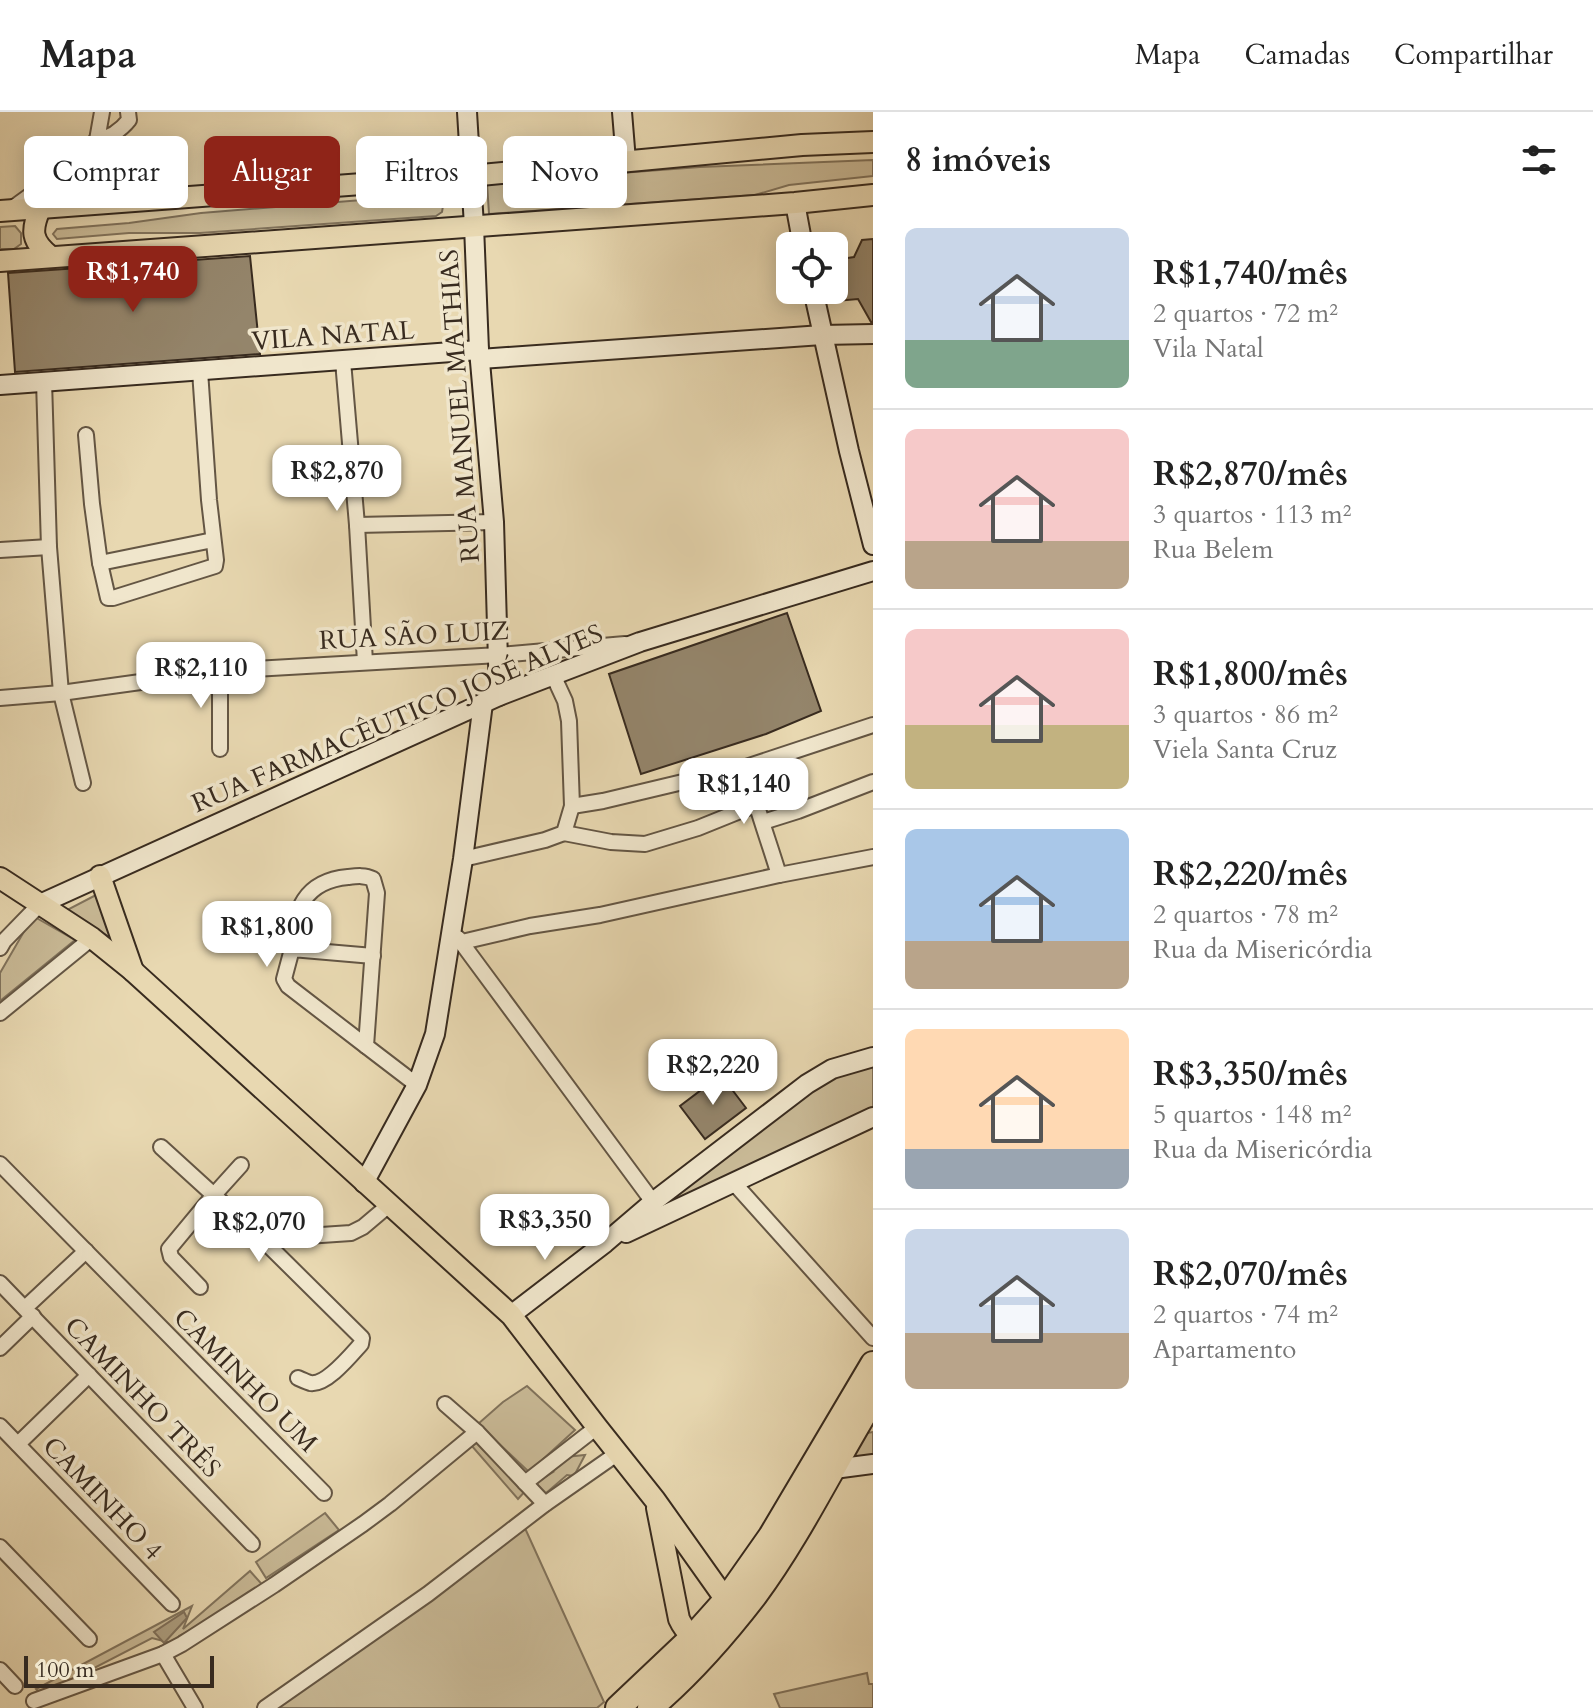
<!DOCTYPE html>
<html lang="pt">
<head>
<meta charset="utf-8">
<style>
  body { margin:0; font-family:Cardo,serif; background:#f6f6f6; color:#222; height:100vh; display:flex; flex-direction:column; font-size:30px; white-space:nowrap }
  * { box-sizing:border-box; margin:0 }
  p { font-size:26px; color:#767676 }
  .icon { flex:none; width:44px; height:44px; fill:none; stroke:currentColor; stroke-width:2; stroke-linecap:round; stroke-linejoin:round }
  .map { position:relative; flex:1; overflow:hidden }
  .side { display:flex; flex-direction:column; background:#fff; width:720px }
  .side>* { flex:none }
  .hud { position:absolute; left:24px; top:24px; width:728px; height:72px; display:flex; gap:16px }
  .tools { position:absolute; left:776px; top:120px; display:grid; gap:16px }
  .tools a { display:grid; place-items:center; width:72px; height:72px; border-radius:12px; background:#fff; box-shadow:0 4px 20px #0003; font-size:40px }
  .scale { position:absolute; left:24px; bottom:20px; width:190px; box-sizing:border-box; padding-left:8px; border:4px solid #382b1f; border-top:0; font-size:22px; line-height:28px; white-space:nowrap; color:#382b1f; -webkit-text-stroke:6px #f0e6cc; paint-order:stroke }
  .price { position:absolute; translate:-50% -68px; padding:0 18px; border-radius:16px; background:#fff; color:#222; font-size:26px; line-height:52px; filter:drop-shadow(0 2px 4px #0008) }
  .price::after { content:''; position:absolute; left:50%; top:48px; width:24px; height:18px; margin-left:-12px; background:inherit; clip-path:polygon(0 0,100% 0,50% 100%) }
  .price.current { background:#8f2418; color:#fff }
  ul { padding:0; list-style:none }
  li { display:flex; align-items:center; gap:24px; height:200px; padding:0 32px }
  li+li { border-top:2px solid #e0e0e0 }
  li span { display:grid; place-items:center; flex:none; width:224px; height:160px; border-radius:12px; color:#555 }
  li>.icon { margin-inline-start:auto }
  span .icon { width:96px; height:96px; fill:#fffc; stroke-width:1 }
  li b { font-size:34px }
  h2 { display:flex; justify-content:space-between; align-items:center; height:96px; padding:0 32px; font-size:34px }
  .pill { padding:0 28px; border-radius:12px; background:#fff; box-shadow:0 4px 20px #0003; font-size:28px; line-height:72px }
  .pill.current { background:#8f2418; color:#fff }
  header { display:flex; align-items:center; gap:48px; box-sizing:border-box; height:112px; padding:0 40px; background:#fff; border-bottom:2px solid #e0e0e0 }
  header strong { font-size:38px }
  nav { display:flex; gap:44px; margin-inline-start:auto; font-size:28px }
  main { display:flex; flex:1; min-height:0 }
  .map>svg:first-child { display:block }
</style>
</head>
<body>
<header>
<strong>Mapa</strong>
<nav><a>Mapa</a><a>Camadas</a><a>Compartilhar</a></nav>
</header>
<main>
<div class="map">
<svg width="873" height="1596" viewBox="0 0 873 1596">
  <rect width="100%" height="100%" fill="#e8d8b1"/>
  <filter id="stains"><feTurbulence type="fractalNoise" baseFrequency=".0025" numOctaves="4"/><feColorMatrix values="0 0 0 0 .2 0 0 0 0 .09 0 0 0 0 .02 0 0 0 .5 -.17"/></filter>
  <radialGradient id="worn" r=".72"><stop offset=".6" stop-color="#630" stop-opacity="0"/><stop offset="1" stop-color="#630" stop-opacity=".3"/></radialGradient>
  <!-- green -->
  <g fill="#cabb98" stroke="#81735c" stroke-width="2">
    <polygon points="873,48 873,64 789,73 755,83 489,102 487,71 700,55"/>
    <path d="M436 82C443 87 444 91 442 100L436 104 200 121H129L57 127 53 122 57 117 129 111 201 101Z"/>
    <polygon points="15,114 21,121 21,132 14,137 0,137 0,115"/>
    <polygon points="96,783 114,828 67,798"/>
    <polygon points="33,804 75,828 0,889 0,861"/>
    <polygon points="873,945 873,1005 605,1131 807,972"/>
    <polygon points="527,1274 575,1318 529,1360 478,1312 503,1290"/>
    <polygon points="873,1320 873,1347 847,1351 861,1322"/>
    <polygon points="478,1325 527,1377 518,1387 471,1333"/>
    <polygon points="585,1343 574,1364 567,1363 545,1382 534,1372 553,1360 550,1359 565,1345"/>
    <polygon points="325,1401 339,1418 266,1466 256,1450"/>
    <polygon points="524,1414 604,1590 597,1596 274,1596"/>
    <polygon points="250,1459 267,1478 179,1524 175,1532 152,1526 42,1583 36,1577 192,1494 183,1517"/>
    <polygon points="867,1561 869,1572 873,1572 873,1596 780,1596 774,1582"/>
  </g>
  <!-- water -->
  <polygon fill="#ac9d7f" stroke="#7e6f59" stroke-width="2" points="184,1500 187,1506 164,1531 154,1520"/>
  <!-- building -->
  <g fill="#94856b" stroke="#382b1f" stroke-width="2">
    <polygon points="873,127 873,210 871,210 858,187 836,189 830,178 834,178 834,148 854,145 862,128"/>
    <polygon points="250,144 260,242 15,260 8,161"/>
    <polygon points="787,501 821,599 766,622 641,662 609,562"/>
    <polygon points="721,963 746,996 705,1027 680,994"/>
  </g>
  <g fill="none" stroke-linecap="round" stroke-linejoin="round">
    <!-- street casing -->
    <g stroke="#645644" stroke-width="18">
      <g id="street">
        <path d="M102 0 97 28C109 26 121 18 129 8L128 0"/>
        <polyline points="10,98 61,61 97,28"/>
        <polyline points="343,249 357,413 365,550"/>
        <polyline points="44,269 49,435 61,581 83,671"/>
        <polyline points="86,323 92,392 100,451 108,486 113,486 215,454 216,448 209,388 200,259"/>
        <polyline points="357,413 494,410"/>
        <polyline points="0,438 49,435"/>
        <polyline points="100,451 213,428"/>
        <polyline points="220,559 220,637"/>
        <polyline points="0,586 61,581 220,559 499,543 625,532"/>
        <path d="M746 655C755 692 768 727 779 763"/>
        <polyline points="572,694 603,689 746,655 873,613"/>
        <polyline points="763,710 798,699 873,670"/>
        <polyline points="564,721 611,730 645,732 698,716 755,693"/>
        <polyline points="463,747 545,728 564,721 572,694 569,609 565,589 553,563"/>
        <polyline points="458,826 653,1090"/>
        <polyline points="462,830 530,814 600,803 779,763 873,745"/>
        <polyline points="0,836 4,829 40,792"/>
        <path d="M292 837C294 798 304 769 348 765 357 764 365 763 373 767L377 781 366 934 417 973"/>
        <polyline points="0,901 92,826"/>
        <polyline points="366,934 288,874 284,867 292,837 373,844"/>
        <path d="M161 1035 262 1127 362 1226 361 1232C351 1243 326 1274 310 1271 309 1271 298 1266 298 1266"/>
        <polyline points="0,1052 324,1381"/>
        <polyline points="734,1071 873,1226"/>
        <polyline points="262,1127 351,1121 363,1115 389,1093"/>
        <polyline points="0,1171 252,1432"/>
        <polyline points="200,1175 171,1145 169,1137 213,1084 241,1053"/>
        <polyline points="25,1196 86,1139"/>
        <polyline points="0,1236 33,1204"/>
        <polyline points="445,1292 477,1320 545,1392"/>
        <polyline points="0,1314 172,1492"/>
        <polyline points="18,1332 89,1263"/>
        <polyline points="525,1371 597,1315"/>
        <polyline points="0,1435 89,1527"/>
        <polyline points="163,1542 195,1596"/>
        <polyline points="0,1558 15,1574"/>
        <polyline points="34,1589 163,1542 182,1532 274,1473 363,1412 390,1392 477,1320"/>
        <polyline points="265,1596 428,1482 545,1392 618,1341"/>
      </g>
    </g>
    <!-- secondary casing -->
    <g stroke="#382b1f" stroke-width="22">
      <g id="secondary">
        <polyline points="467,0 474,114 479,238 494,410 499,584"/>
        <polyline points="622,0 626,49"/>
        <polyline points="795,91 803,134"/>
        <polyline points="813,178 849,339 873,433"/>
        <polyline points="480,247 822,223 873,222"/>
        <polyline points="0,273 479,238"/>
        <polyline points="40,792 499,584 640,530 873,459"/>
        <polyline points="364,1071 417,973 435,922 463,747 483,591"/>
        <polyline points="626,1121 873,1005"/>
        <polyline points="511,1203 605,1131 653,1090 807,972 832,957 873,945"/>
        <polyline points="834,1357 873,1352"/>
      </g>
    </g>
    <!-- primary casing -->
    <g stroke="#382b1f" stroke-width="24">
      <g id="primary">
        <path d="M40 97C31 118 31 129 50 144"/>
        <polyline points="0,99 470,64 802,33 873,30"/>
        <polyline points="0,149 795,91 873,83"/>
        <polyline points="100,764 133,859"/>
        <polyline points="0,766 92,826 133,859 511,1203 597,1315 655,1388 726,1488 737,1498"/>
        <path d="M657 1396 679 1507C685 1520 693 1526 707 1531"/>
      </g>
    </g>
    <!-- highway casing -->
    <g stroke="#382b1f" stroke-width="28">
      <g id="highway">
        <polyline points="618,1596 693,1525 726,1488 771,1424 873,1252"/>
        <path d="M650 1596C688 1564 725 1522 755 1483 800 1422 833 1352 873 1287"/>
      </g>
    </g>
    <!-- street -->
    <use href="#street" stroke="#f0e6cc" stroke-width="14"/>
    <!-- secondary -->
    <use href="#secondary" stroke="#f0e6cc" stroke-width="18"/>
    <!-- primary -->
    <use href="#primary" stroke="#e8d8b1" stroke-width="20"/>
    <!-- highway -->
    <use href="#highway" stroke="#e8d8b1" stroke-width="24"/>
  </g>
  <g text-anchor="middle" stroke-width="7" stroke-linejoin="round" paint-order="stroke">
    <!-- street labels -->
    <g font-size="26" fill="#382b1f" stroke="#f0e6cc">
      <text transform="translate(333 223) rotate(-4)" y="9">VILA NATAL</text>
      <text transform="translate(459 294) rotate(-94)" y="9">RUA MANUEL MATHIAS</text>
      <text transform="translate(414 523) rotate(-3)" y="9">RUA SÃO LUIZ</text>
      <text transform="translate(397 606) rotate(-23)" y="9">RUA FARMACÊUTICO JOSÉ ALVES</text>
      <text transform="translate(246 1268) rotate(45)" y="9">CAMINHO UM</text>
      <text transform="translate(143 1285) rotate(46)" y="9">CAMINHO TRÊS</text>
      <text transform="translate(103 1386) rotate(46)" y="9">CAMINHO 4</text>
    </g>
  </g>
  <rect width="100%" height="100%" filter="url(#stains)"/>
  <rect width="100%" height="100%" fill="url(#worn)"/>
</svg>
<div class="tools">
<a><svg class="icon" aria-label="locate" viewBox="0 0 24 24"><circle cx="12" cy="12" r="6"/><path d="M12 2v4M12 18v4M2 12h4M18 12h4"/></svg></a>
</div>
<div class="scale">100 m</div>
<b class="price current" style="left:133px;top:202px">R$1,740</b>
<b class="price" style="left:337px;top:401px">R$2,870</b>
<b class="price" style="left:201px;top:598px">R$2,110</b>
<b class="price" style="left:744px;top:714px">R$1,140</b>
<b class="price" style="left:267px;top:857px">R$1,800</b>
<b class="price" style="left:713px;top:995px">R$2,220</b>
<b class="price" style="left:545px;top:1150px">R$3,350</b>
<b class="price" style="left:259px;top:1152px">R$2,070</b>
<div class="hud">
<a class="pill">Comprar</a>
<a class="pill current">Alugar</a>
<a class="pill">Filtros</a>
<a class="pill">Novo</a>
</div>
</div>
<section class="side">
<h2>8 imóveis<svg class="icon" aria-label="filters" viewBox="0 0 24 24"><path d="M4 7h16M4 17h16"/><circle cx="9" cy="7" r="2"/><circle cx="15" cy="17" r="2"/></svg></h2>
<ul>
<li><span style="background:linear-gradient(#c9d6e8 70%,#7fa58c 0)"><svg class="icon" aria-label="home" viewBox="0 0 24 24"><path d="M3 11l9-7 9 7M6 9v11h12V9"/></svg></span><div><b>R$1,740/mês</b><p>2 quartos · 72 m²</p><p>Vila Natal</p></div></li>
<li><span style="background:linear-gradient(#f6c9c9 70%,#b9a48a 0)"><svg class="icon" aria-label="home" viewBox="0 0 24 24"><path d="M3 11l9-7 9 7M6 9v11h12V9"/></svg></span><div><b>R$2,870/mês</b><p>3 quartos · 113 m²</p><p>Rua Belem</p></div></li>
<li><span style="background:linear-gradient(#f6c9c9 60%,#c2b280 0)"><svg class="icon" aria-label="home" viewBox="0 0 24 24"><path d="M3 11l9-7 9 7M6 9v11h12V9"/></svg></span><div><b>R$1,800/mês</b><p>3 quartos · 86 m²</p><p>Viela Santa Cruz</p></div></li>
<li><span style="background:linear-gradient(#a9c7e8 70%,#b9a48a 0)"><svg class="icon" aria-label="home" viewBox="0 0 24 24"><path d="M3 11l9-7 9 7M6 9v11h12V9"/></svg></span><div><b>R$2,220/mês</b><p>2 quartos · 78 m²</p><p>Rua da Misericórdia</p></div></li>
<li><span style="background:linear-gradient(#ffd9b3 75%,#9aa5b1 0)"><svg class="icon" aria-label="home" viewBox="0 0 24 24"><path d="M3 11l9-7 9 7M6 9v11h12V9"/></svg></span><div><b>R$3,350/mês</b><p>5 quartos · 148 m²</p><p>Rua da Misericórdia</p></div></li>
<li><span style="background:linear-gradient(#c9d6e8 65%,#b9a48a 0)"><svg class="icon" aria-label="home" viewBox="0 0 24 24"><path d="M3 11l9-7 9 7M6 9v11h12V9"/></svg></span><div><b>R$2,070/mês</b><p>2 quartos · 74 m²</p><p>Apartamento</p></div></li>
</ul>
</section>
</main>
</body>
</html>
